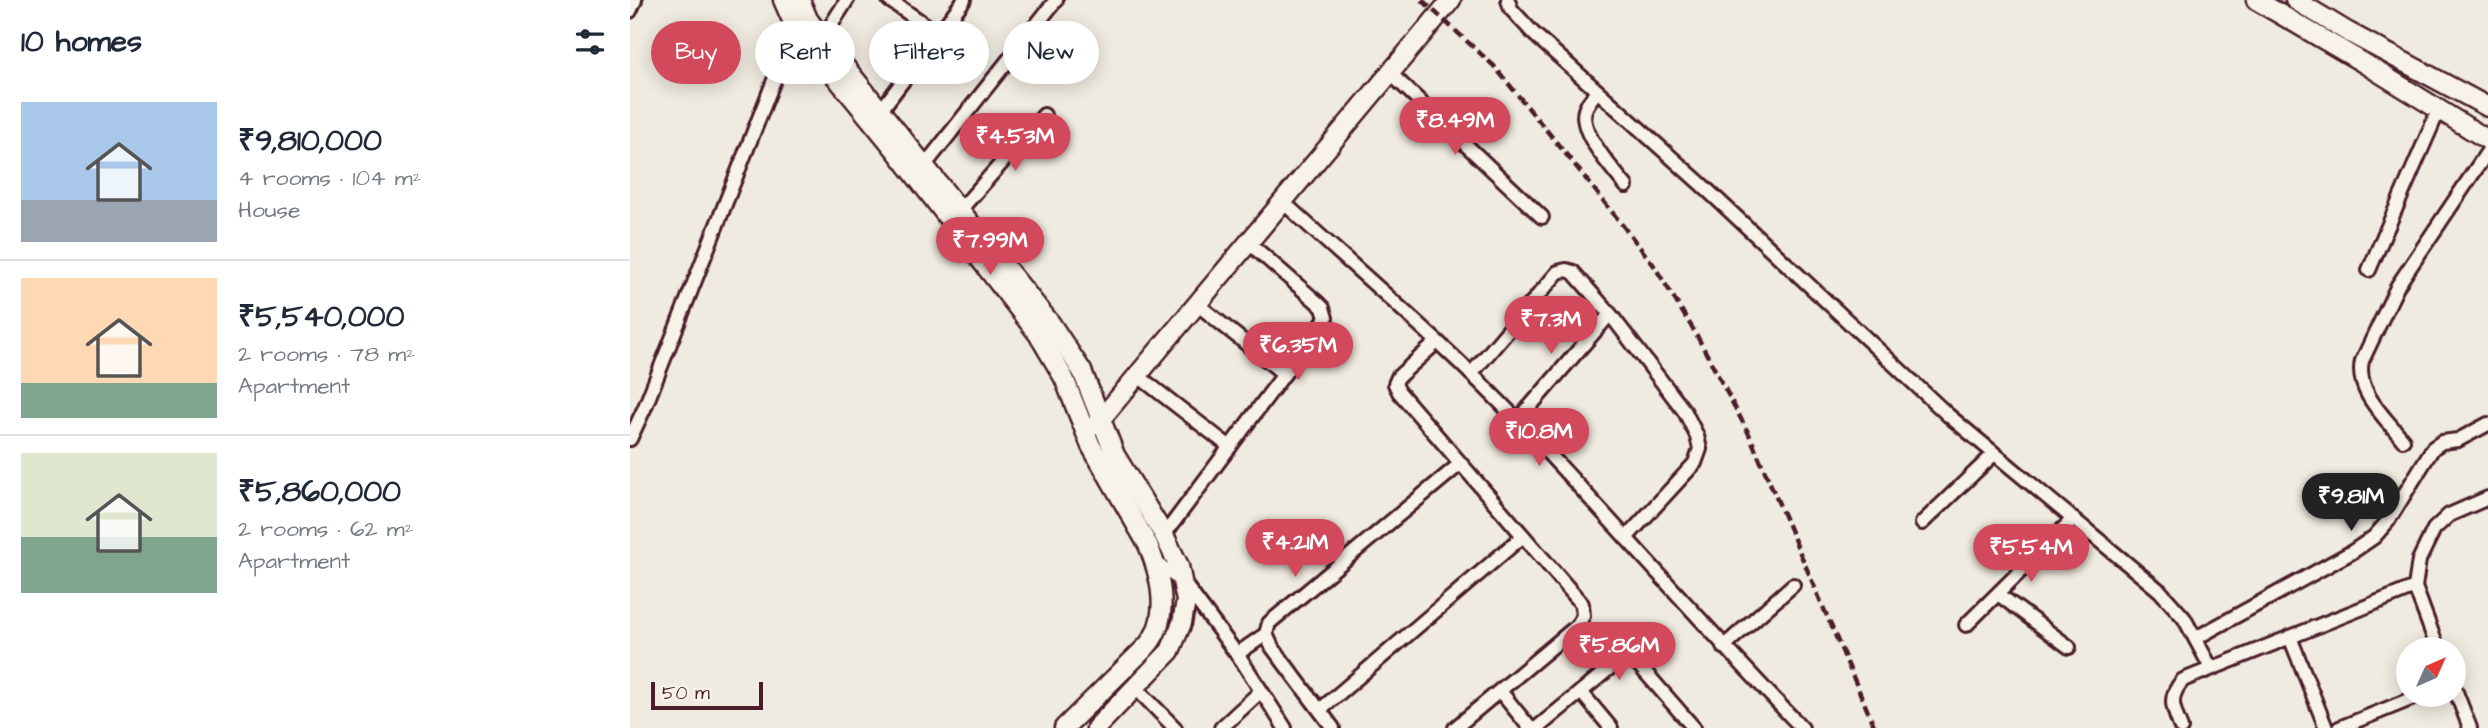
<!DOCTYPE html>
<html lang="en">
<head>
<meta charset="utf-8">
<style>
  body { margin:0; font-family:"Architects Daughter",sans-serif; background:#f6f6f7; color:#1f2937; height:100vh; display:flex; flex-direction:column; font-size:26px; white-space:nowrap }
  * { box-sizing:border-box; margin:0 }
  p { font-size:23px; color:#747a83 }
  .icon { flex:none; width:38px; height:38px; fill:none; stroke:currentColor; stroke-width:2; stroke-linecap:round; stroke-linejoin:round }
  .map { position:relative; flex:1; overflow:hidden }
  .drawer { display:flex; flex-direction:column; background:#fff; width:630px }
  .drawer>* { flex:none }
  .hud { position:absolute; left:21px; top:21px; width:665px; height:63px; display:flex; gap:14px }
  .needle { width:46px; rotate:45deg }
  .buttons { position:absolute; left:1766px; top:637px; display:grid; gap:14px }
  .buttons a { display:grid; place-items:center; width:70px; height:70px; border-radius:50%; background:#fff; box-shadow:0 4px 18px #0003; font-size:35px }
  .scale { position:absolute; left:21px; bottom:18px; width:112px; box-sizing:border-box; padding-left:7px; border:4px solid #4a1f2b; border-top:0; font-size:19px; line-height:24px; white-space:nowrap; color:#4a1f2b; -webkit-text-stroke:5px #f7f3e8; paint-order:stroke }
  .price { position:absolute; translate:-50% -60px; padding:0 16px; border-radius:24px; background:#d1495b; color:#fff; font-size:23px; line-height:46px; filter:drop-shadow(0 2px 4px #0008) }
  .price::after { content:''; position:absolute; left:50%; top:42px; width:21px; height:16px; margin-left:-10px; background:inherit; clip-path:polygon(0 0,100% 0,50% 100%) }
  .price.on { background:#222; color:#fff }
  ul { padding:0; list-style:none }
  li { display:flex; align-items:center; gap:21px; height:175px; padding:0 21px }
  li+li { border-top:2px solid #e0e1e3 }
  li span { display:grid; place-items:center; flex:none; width:196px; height:140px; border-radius:0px; color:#555 }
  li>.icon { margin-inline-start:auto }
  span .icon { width:84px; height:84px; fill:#fffc; stroke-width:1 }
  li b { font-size:30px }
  h2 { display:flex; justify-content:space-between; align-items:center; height:84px; padding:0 21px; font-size:30px }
  .chip { padding:0 24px; border-radius:32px; background:#fff; box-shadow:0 4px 18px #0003; font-size:24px; line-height:63px }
  .chip.on { background:#d1495b; color:#fff }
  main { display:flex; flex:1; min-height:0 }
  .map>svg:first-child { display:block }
</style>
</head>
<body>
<main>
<section class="drawer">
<h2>10 homes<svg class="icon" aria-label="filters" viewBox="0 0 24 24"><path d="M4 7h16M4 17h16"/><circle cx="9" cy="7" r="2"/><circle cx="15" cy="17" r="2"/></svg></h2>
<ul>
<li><span style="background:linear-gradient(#a9c7e8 70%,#9aa5b1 0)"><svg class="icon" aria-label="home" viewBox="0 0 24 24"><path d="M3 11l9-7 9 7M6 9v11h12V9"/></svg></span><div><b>₹9,810,000</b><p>4 rooms · 104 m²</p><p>House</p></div></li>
<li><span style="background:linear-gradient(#ffd9b3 75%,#7fa58c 0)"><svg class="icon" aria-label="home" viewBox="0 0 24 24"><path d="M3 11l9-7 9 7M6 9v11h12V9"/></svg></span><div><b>₹5,540,000</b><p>2 rooms · 78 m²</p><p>Apartment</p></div></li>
<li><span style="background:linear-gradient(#dfe7d0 60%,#7fa58c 0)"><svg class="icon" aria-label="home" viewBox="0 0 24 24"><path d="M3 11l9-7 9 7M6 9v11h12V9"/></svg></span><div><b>₹5,860,000</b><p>2 rooms · 62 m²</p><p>Apartment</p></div></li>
</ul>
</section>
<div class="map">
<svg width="1858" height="728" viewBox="0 0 1858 728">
  <rect width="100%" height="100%" fill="#f0ebe0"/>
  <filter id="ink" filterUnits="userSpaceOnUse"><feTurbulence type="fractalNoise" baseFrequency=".0143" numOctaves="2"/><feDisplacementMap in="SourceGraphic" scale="14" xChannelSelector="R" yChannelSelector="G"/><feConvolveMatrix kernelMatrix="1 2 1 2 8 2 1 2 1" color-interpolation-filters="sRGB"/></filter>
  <g filter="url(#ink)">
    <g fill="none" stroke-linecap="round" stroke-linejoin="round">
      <!-- minor casing -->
      <g stroke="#4a1f2b" stroke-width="18">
        <g id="minor">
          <polyline points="259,0 309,34"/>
          <polyline points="878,0 881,9 904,34 1072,185 1318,415 1530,591 1554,618 1581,668"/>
          <polyline points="0,11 5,0"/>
          <polyline points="189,44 217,0"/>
          <polyline points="760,73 912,217"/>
          <path d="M967 91C963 97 957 103 955 110 948 132 983 169 996 186"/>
          <polyline points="251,110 334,0"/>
          <polyline points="295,165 426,0"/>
          <path d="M652 201C731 274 814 343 888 421 984 522 1075 628 1172 728"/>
          <polyline points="331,209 414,115"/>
          <polyline points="1739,270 1809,109"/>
          <polyline points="567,304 654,374"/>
          <polyline points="807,342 768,377 765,384 769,392 952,604 953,616 947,626 825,728"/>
          <polyline points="841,374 928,272 936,270 943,272 980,314 1055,412 1067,436 1070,449 1065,463 996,538"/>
          <polyline points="507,375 600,447"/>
          <polyline points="888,420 980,314"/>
          <polyline points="0,439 15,407 167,22"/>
          <path d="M1773 440C1756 418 1725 392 1732 361L1768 285 1858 151"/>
          <polyline points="1292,523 1364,454"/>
          <polyline points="534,535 696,318 693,308 688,303 618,242"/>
          <polyline points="525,562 553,582 612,661 655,728"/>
          <polyline points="1368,594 1439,647"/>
          <polyline points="1336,625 1442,520"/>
          <polyline points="1660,637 1696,728"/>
          <polyline points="1566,638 1722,552 1744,537 1758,521 1803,448 1812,442 1828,440 1858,424"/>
          <polyline points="1093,647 1163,585"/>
          <polyline points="1808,649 1785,587 1789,560 1804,529 1819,515 1858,498"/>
          <polyline points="607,654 636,634"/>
          <polyline points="1824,687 1840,728"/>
          <polyline points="506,688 545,728"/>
          <polyline points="870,691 900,728"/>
          <polyline points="951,692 981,728"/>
          <polyline points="690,710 893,536"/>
          <polyline points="591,728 631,691"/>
          <polyline points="703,728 642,647 636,634 639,623 830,464"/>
          <polyline points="907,728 993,657 1002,657 1064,728"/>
          <path d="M1551 728C1543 708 1537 698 1553 680L1785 587"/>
          <polyline points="1709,728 1791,695"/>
        </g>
      </g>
      <!-- secondary casing -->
      <g stroke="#4a1f2b" stroke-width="23">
        <g id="secondary">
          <path d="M153 0 160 16 173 37 264 148 408 334 434 378 461 446 518 545C531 577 542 619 516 647L434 728"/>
          <polyline points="170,0 178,19 192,38 421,324 452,371 485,455 534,535 549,566 556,601 552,623 540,651 466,728"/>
          <polyline points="1626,0 1732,62 1858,140"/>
          <polyline points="1665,0 1718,32 1858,107"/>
          <polyline points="466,425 821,0"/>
        </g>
      </g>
      <!-- minor -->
      <use href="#minor" stroke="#f7f3e8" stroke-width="12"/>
      <!-- secondary -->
      <use href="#secondary" stroke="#f7f3e8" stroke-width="18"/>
      <!-- rail -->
      <polyline stroke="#4a1f2b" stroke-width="4.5" stroke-dasharray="10 5" stroke-linecap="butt" points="792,0 864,66 949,170 1023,264 1066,334 1119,434 1245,728"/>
    </g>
  </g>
</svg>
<div class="buttons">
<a><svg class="needle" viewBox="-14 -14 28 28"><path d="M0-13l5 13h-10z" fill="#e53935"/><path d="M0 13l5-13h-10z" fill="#747a83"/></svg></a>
</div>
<div class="scale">50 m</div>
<b class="price" style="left:825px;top:157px">₹8.49M</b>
<b class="price" style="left:385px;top:173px">₹4.53M</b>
<b class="price" style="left:360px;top:277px">₹7.99M</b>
<b class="price" style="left:921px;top:356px">₹7.3M</b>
<b class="price" style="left:668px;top:382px">₹6.35M</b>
<b class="price" style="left:909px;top:468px">₹10.8M</b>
<b class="price on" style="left:1721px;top:533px">₹9.81M</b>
<b class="price" style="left:665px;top:579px">₹4.21M</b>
<b class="price" style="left:1401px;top:584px">₹5.54M</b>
<b class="price" style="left:989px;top:682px">₹5.86M</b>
<div class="hud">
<a class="chip on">Buy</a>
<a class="chip">Rent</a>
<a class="chip">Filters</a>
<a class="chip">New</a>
</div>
</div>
</main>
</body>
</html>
